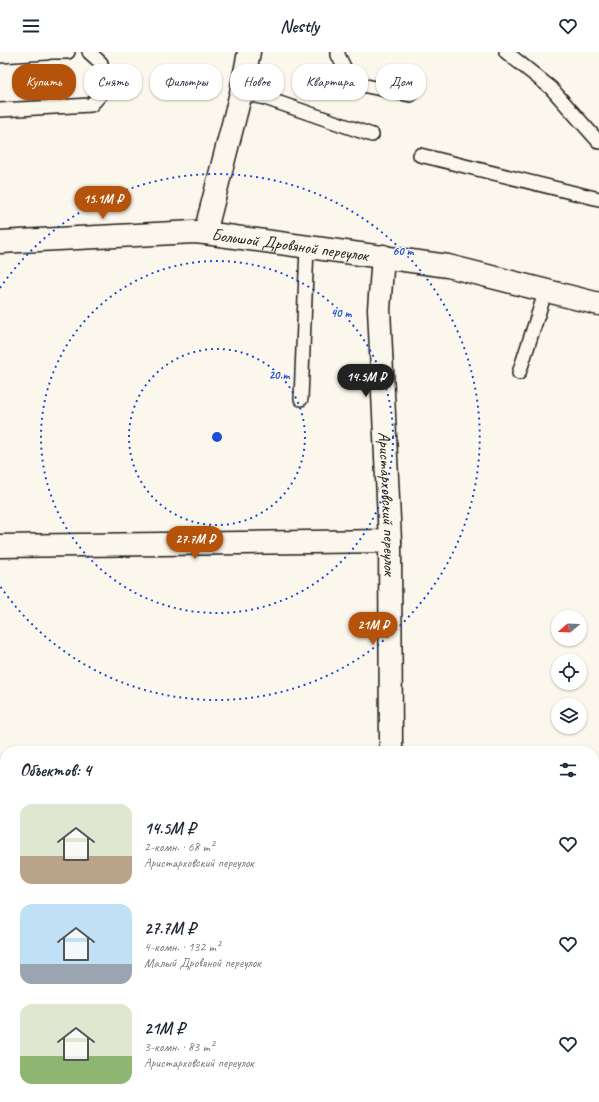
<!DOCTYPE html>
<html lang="ru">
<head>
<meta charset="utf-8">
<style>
  body { margin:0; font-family:Caveat,sans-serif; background:#f6f6f7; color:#1f2937; height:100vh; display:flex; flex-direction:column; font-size:15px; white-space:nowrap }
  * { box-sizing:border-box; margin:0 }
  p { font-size:13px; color:#747a83 }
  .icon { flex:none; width:22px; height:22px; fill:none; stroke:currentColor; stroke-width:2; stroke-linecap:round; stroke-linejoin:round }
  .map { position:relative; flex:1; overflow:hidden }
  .side { position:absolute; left:0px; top:694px; width:599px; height:356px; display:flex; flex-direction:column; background:#fff; border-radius:16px 16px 0 0; box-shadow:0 1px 3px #0004 }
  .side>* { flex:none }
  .guide { position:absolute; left:12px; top:12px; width:575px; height:36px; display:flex; gap:8px }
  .needle { width:26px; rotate:251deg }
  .fabs { position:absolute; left:551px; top:558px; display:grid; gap:8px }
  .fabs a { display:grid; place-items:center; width:36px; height:36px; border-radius:50%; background:#fff; box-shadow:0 1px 3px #0004; font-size:20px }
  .price { position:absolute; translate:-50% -34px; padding:0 9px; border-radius:14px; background:#b45309; color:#fff; font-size:13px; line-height:26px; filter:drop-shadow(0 1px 2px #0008) }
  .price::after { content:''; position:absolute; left:50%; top:24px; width:12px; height:9px; margin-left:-6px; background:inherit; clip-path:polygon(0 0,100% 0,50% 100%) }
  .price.selected { background:#222; color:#fff }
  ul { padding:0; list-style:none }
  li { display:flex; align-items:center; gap:12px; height:100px; padding:0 20px }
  li span { display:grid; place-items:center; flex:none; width:112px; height:80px; border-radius:12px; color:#555 }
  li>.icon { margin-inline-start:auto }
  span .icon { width:48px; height:48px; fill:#fffc; stroke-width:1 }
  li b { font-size:17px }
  h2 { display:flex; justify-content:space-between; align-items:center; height:48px; padding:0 20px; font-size:17px }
  .chip { padding:0 14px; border-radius:16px; background:#fff; box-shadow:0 1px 3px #0004; font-size:14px; line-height:36px }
  .chip.selected { background:#b45309; color:#fff }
  header { display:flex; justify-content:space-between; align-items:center; height:52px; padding:0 20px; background:#fff; font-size:18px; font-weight:600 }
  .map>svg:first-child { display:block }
</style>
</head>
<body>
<header><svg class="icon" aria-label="menu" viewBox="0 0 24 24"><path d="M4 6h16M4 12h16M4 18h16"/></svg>Nestly<svg class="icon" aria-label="heart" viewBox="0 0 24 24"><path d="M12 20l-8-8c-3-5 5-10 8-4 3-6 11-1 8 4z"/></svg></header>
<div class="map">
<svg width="599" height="1050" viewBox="0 0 599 1050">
  <defs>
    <pattern id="grass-dots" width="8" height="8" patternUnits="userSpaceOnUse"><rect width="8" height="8" fill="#c1df97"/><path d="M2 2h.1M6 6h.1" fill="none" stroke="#a5bf82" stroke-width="1.8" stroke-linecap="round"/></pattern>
  </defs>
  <rect width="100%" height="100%" fill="#fbf7ec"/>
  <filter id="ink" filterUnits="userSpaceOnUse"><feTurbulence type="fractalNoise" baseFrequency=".025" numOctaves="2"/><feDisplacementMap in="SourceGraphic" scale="8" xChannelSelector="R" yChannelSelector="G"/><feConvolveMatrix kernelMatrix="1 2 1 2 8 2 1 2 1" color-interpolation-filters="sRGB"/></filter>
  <g filter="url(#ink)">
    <!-- grass -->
    <g fill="url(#grass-dots)" stroke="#6e7e5a">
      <polygon points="596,1027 599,1030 599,1040 594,1042 594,1028"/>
      <polygon points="528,1045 581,1045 562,1050 509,1050"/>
    </g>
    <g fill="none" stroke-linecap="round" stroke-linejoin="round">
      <!-- lane casing -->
      <g stroke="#1c1c1c" stroke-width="16">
        <g id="lane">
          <polyline points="47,0 68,0"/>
          <polyline points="338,0 338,3 352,31 410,43"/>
          <polyline points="506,0 551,36 599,90"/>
          <polyline points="0,4 47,1"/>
          <polyline points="241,41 265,46 372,83"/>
          <polyline points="0,58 91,53 102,41 101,11 89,0"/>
          <polyline points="420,103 599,147"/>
          <polyline points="519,321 546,238"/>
          <polyline points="301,347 307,195"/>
        </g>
      </g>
      <!-- street casing -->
      <g stroke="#1c1c1c" stroke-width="25">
        <g id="street">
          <polyline points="205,181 241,41 249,0"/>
          <path id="s1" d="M0 190 194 180 205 181 448 214 599 252"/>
          <path id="s2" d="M383 204 379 257 390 489 391 699"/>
          <polyline points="0,494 390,489"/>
          <polyline points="594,736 599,735"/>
          <polyline points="78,1045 79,1050"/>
        </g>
      </g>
      <!-- secondary casing -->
      <g stroke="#1c1c1c" stroke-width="25">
        <g id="secondary">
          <polyline points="594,850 599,849"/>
          <polyline points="0,1004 5,1003"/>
          <polyline points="352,1050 356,1045"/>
        </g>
      </g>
      <!-- primary casing -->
      <g stroke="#1c1c1c" stroke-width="25">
        <g id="primary">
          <polyline points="594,897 599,895"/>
          <polyline points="594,949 599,948"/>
          <polyline points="594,1003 599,1002"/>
          <polyline points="18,1050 37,1045"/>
          <polyline points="219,1050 237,1045"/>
          <polyline points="413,1050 432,1045"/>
        </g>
      </g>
      <!-- lane -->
      <use href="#lane" stroke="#fbf7ec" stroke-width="13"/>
      <!-- street -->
      <use href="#street" stroke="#fbf7ec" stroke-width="22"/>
      <!-- secondary -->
      <use href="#secondary" stroke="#fbf7ec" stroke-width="22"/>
      <!-- primary -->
      <use href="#primary" stroke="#faddab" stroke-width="22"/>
    </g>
  </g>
  <!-- distance rings -->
  <g fill="none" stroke="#1d4ed8" stroke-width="2" stroke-dasharray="2 4">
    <circle cx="217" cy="385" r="88"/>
    <circle cx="217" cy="385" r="176"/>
    <path d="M0 236A263 263 0 1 1 0 534"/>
  </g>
  <g text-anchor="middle" stroke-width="3" stroke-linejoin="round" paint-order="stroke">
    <!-- street labels -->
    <g font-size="17" fill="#1c1c1c" stroke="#fbf7ec">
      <text dy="6" stroke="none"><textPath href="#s1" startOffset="291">Большой Дровяной переулок</textPath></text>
      <text dy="6" stroke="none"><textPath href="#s2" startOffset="248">Аристарховский переулок</textPath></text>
    </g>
  </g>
  <circle cx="217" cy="385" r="6" fill="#1d4ed8" stroke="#fbf7ec" stroke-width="2"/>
  <g font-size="12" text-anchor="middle" font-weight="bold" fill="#1d4ed8" stroke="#fbf7ec" stroke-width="3" stroke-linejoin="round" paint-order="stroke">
    <text x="403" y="203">60 m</text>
    <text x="341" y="265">40 m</text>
    <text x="279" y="327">20 m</text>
  </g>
</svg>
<div class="fabs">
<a><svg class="needle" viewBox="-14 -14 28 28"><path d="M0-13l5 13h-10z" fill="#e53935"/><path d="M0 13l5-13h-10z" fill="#747a83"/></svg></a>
<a><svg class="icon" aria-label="locate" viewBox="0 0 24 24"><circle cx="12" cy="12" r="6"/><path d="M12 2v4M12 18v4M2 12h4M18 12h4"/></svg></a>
<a><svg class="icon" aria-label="layers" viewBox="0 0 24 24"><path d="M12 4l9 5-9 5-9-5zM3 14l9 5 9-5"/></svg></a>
</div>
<b class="price" style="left:103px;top:168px">15.1M ₽</b>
<b class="price selected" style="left:366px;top:346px">14.5M ₽</b>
<b class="price" style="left:195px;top:508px">27.7M ₽</b>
<b class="price" style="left:373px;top:594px">21M ₽</b>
<div class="guide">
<a class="chip selected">Купить</a>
<a class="chip">Снять</a>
<a class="chip">Фильтры</a>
<a class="chip">Новое</a>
<a class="chip">Квартира</a>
<a class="chip">Дом</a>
</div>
<section class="side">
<h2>Объектов: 4<svg class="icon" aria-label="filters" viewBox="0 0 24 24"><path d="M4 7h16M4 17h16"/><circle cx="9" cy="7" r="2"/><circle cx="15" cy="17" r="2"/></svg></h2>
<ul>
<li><span style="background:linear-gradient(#dfe7d0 65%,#b9a48a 0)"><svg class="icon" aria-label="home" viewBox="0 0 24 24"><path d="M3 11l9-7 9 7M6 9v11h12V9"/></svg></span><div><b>14.5M ₽</b><p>2-комн. · 68 m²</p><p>Аристарховский переулок</p></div><svg class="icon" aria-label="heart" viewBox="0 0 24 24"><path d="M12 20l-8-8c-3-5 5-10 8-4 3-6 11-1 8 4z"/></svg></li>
<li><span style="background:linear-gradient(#bfe0f5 75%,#9aa5b1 0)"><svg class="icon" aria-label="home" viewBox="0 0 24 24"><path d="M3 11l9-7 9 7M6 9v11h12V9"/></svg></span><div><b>27.7M ₽</b><p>4-комн. · 132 m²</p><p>Малый Дровяной переулок</p></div><svg class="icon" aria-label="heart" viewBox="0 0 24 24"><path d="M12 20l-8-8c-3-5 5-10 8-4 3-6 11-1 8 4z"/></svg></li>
<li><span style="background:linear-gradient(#dfe7d0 65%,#8fb573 0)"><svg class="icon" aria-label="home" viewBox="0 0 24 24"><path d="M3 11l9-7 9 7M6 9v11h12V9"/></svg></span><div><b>21M ₽</b><p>3-комн. · 83 m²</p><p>Аристарховский переулок</p></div><svg class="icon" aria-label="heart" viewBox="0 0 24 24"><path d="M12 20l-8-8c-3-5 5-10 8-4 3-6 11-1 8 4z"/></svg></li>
</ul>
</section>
</div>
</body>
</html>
